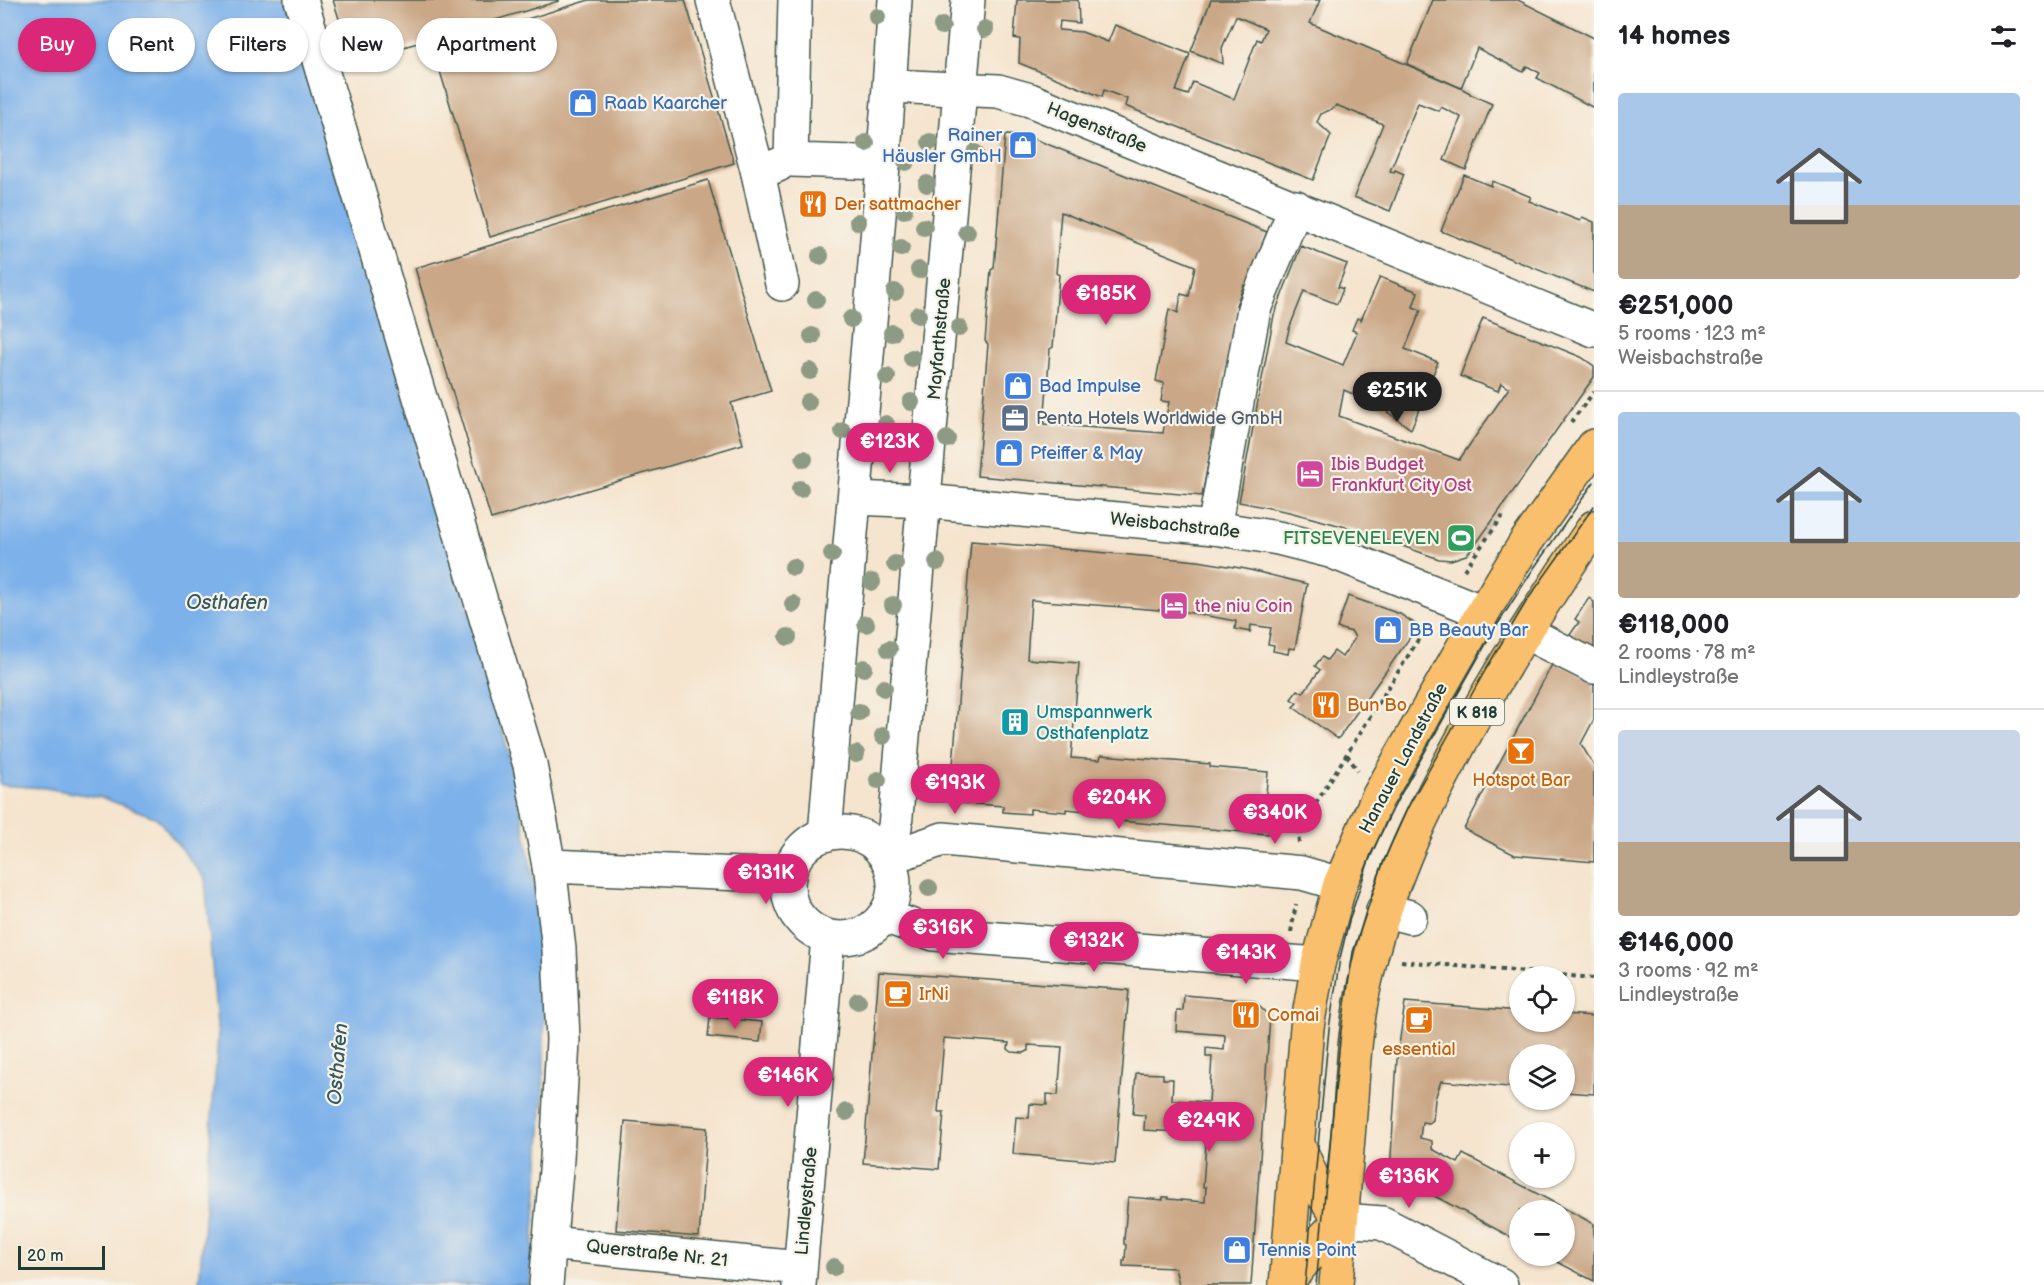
<!DOCTYPE html>
<html lang="en">
<head>
<meta charset="utf-8">
<style>
  body { margin:0; font-family:"Balsamiq Sans",sans-serif; background:#f2f2f2; color:#202124; height:100vh; display:flex; flex-direction:column; font-size:22px; white-space:nowrap }
  * { box-sizing:border-box; margin:0 }
  p { font-size:20px; color:#757577 }
  .icon { flex:none; width:33px; height:33px; fill:none; stroke:currentColor; stroke-width:2; stroke-linecap:round; stroke-linejoin:round }
  .map { position:relative; flex:1; overflow:hidden }
  .sheet { display:flex; flex-direction:column; background:#fff; width:450px }
  .sheet>* { flex:none }
  .top-card { position:absolute; left:18px; top:18px; width:570px; height:54px; display:flex; gap:12px }
  .buttons { position:absolute; left:1509px; top:966px; display:grid; gap:12px }
  .buttons a { display:grid; place-items:center; width:66px; height:66px; border-radius:50%; background:#fff; box-shadow:0 2px 4px #0004; font-size:30px }
  .scale { position:absolute; left:18px; bottom:15px; width:87px; box-sizing:border-box; padding-left:6px; border:3px solid #1f3d34; border-top:0; font-size:16px; line-height:21px; white-space:nowrap; color:#1f3d34; -webkit-text-stroke:4px #f7f3e8; paint-order:stroke }
  .price { position:absolute; translate:-50% -51px; padding:0 14px; border-radius:21px; background:#db2777; color:#fff; font-size:20px; line-height:39px; filter:drop-shadow(0 2px 3px #0008) }
  .price::after { content:''; position:absolute; left:50%; top:36px; width:18px; height:14px; margin-left:-9px; background:inherit; clip-path:polygon(0 0,100% 0,50% 100%) }
  .price.selected { background:#222; color:#fff }
  ul { padding:0; list-style:none }
  li { display:grid; align-content:center; gap:12px; height:318px; padding:0 24px }
  li+li { border-top:2px solid #e0e0e0 }
  li span { display:grid; place-items:center; height:186px; border-radius:6px; color:#555 }
  li>.icon { margin-inline-start:auto }
  span .icon { width:108px; height:108px; fill:#fffc; stroke-width:1 }
  li b { font-size:26px }
  h2 { display:flex; justify-content:space-between; align-items:center; height:72px; padding:0 24px; font-size:26px }
  .pill { padding:0 21px; border-radius:27px; background:#fff; box-shadow:0 2px 4px #0004; font-size:21px; line-height:54px }
  .pill.selected { background:#db2777; color:#fff }
  main { display:flex; flex:1; min-height:0 }
  .map>svg:first-child { display:block }
</style>
</head>
<body>
<main>
<div class="map">
<svg width="1594" height="1285" viewBox="0 0 1594 1285">
  <rect width="100%" height="100%" fill="#f7f3e8"/>
  <filter id="ink" filterUnits="userSpaceOnUse"><feTurbulence type="fractalNoise" baseFrequency=".0167" numOctaves="2"/><feDisplacementMap in="SourceGraphic" scale="12" xChannelSelector="R" yChannelSelector="G"/><feConvolveMatrix kernelMatrix="1 2 1 2 8 2 1 2 1" color-interpolation-filters="sRGB"/></filter>
  <filter id="wash" filterUnits="userSpaceOnUse"><feTurbulence type="fractalNoise" baseFrequency=".008" numOctaves="4" result="noise"/><feDisplacementMap in="SourceGraphic" scale="24" xChannelSelector="R" yChannelSelector="G"/><feGaussianBlur stdDeviation="1.35" result="paint"/><feColorMatrix in="noise" values="0 0 0 0 0 0 0 0 0 0 0 0 0 0 0 0 0 1.4 0 .05"/><feComposite in="paint" operator="in"/></filter>
  <g filter="url(#wash)">
    <rect width="100%" height="100%" fill="#f5e4ce"/>
    <!-- water -->
    <path fill="#7cb1ea" stroke="#4e778f" stroke-width="1.5" d="M0 0H284L491 685C512 763 530 845 539 926 551 1046 539 1166 530 1285H199L218 1038 205 879 157 818 103 798 45 788 0 785Z"/>
    <g id="blocks">
      <!-- building -->
      <g fill="#caa887" fill-rule="evenodd">
        <polygon points="333,0 559,0 559,1 353,62"/>
        <polygon points="589,0 685,0 734,163 490,237 433,48"/>
        <polygon points="1017,0 1078,0 1079,23 1060,21 1059,30 1082,32 1108,42 1115,25 1190,54 1176,91 1188,95 1193,82 1234,99 1257,39 1261,41 1266,29 1236,16 1222,48 1223,64 1191,51 1211,0 1320,0 1310,23 1461,88 1470,93 1470,94 1492,104 1466,170 1444,160 1461,117 1441,107 1439,111 1418,103 1390,171 1394,172 1395,170 1404,174 1390,211 1354,197 1383,124 1336,105 1334,108 1321,114 1317,122 1331,135 1313,180 1125,106 1127,99 1104,90 1102,97 1019,63 1020,39 1014,38"/>
        <polygon points="1433,0 1518,0 1594,38 1594,108 1537,78 1540,73 1527,66 1523,72 1477,48 1461,88 1407,64"/>
        <path d="M1005 135 1027 136 1267 232 1246 286 1244 285 1236 305H1238L1218 411H1216L1211 438H1213L1202 496 977 476 988 344 985 341 991 270 994 268ZM1061 212 1195 266 1189 296 1181 294 1178 313 1169 309 1156 381 1164 383 1161 401 1169 402 1163 433 1044 424 1050 349 1053 347 1059 275 1056 273Z"/>
        <polygon points="1464,175 1491,186 1492,181 1531,197 1529,201 1580,221 1582,217 1594,222 1594,292 1441,231"/>
        <polygon points="708,180 771,391 731,403 743,444 491,519 415,268"/>
        <polygon points="1301,246 1347,264 1338,287 1343,289 1337,304 1304,291 1289,329 1286,342 1343,365 1357,332 1352,330 1357,318 1361,320 1380,277 1418,292 1413,307 1421,310 1405,349 1438,362 1411,429 1383,409 1361,402 1362,398 1344,390 1339,416 1459,460 1509,388 1501,383 1498,391 1460,376 1483,318 1581,357 1594,366 1594,377 1473,548 1466,555 1451,560 1439,559 1357,530 1289,512 1239,502 1274,315"/>
        <polygon points="971,541 1198,561 1246,569 1307,584 1295,649 1289,648 1288,654 1273,651 1274,645 1268,644 1271,628 1251,625 1250,632 1235,629 1236,621 1186,612 1031,600 1027,659 1079,663 1071,758 1100,760 1101,755 1210,764 1210,767 1268,772 1265,804 1275,811 1279,817 1278,827 1273,832 1267,834 1119,821 1118,817 1096,815 1096,812 1066,809 1066,812 1030,809 1030,814 1003,812 1003,806 950,802"/>
        <polygon points="1348,596 1400,614 1418,626 1338,739 1293,707 1297,703 1291,699 1298,690 1303,693 1320,670 1315,666 1322,657 1327,660 1334,651 1342,657 1355,638 1352,632 1337,628"/>
        <polygon points="1589,598 1594,602 1594,658 1565,642 1579,622 1575,619"/>
        <polygon points="1554,661 1594,680 1594,719 1581,744 1594,766 1594,862 1515,855 1464,829"/>
        <polygon points="879,972 1129,990 1115,1163 1013,1154 1016,1117 1029,1118 1030,1104 1047,1105 1047,1094 1058,1095 1062,1047 1028,1045 1028,1051 1024,1053 1012,1052 1008,1049 1009,1043 944,1038 938,1112 944,1112 939,1169 863,1163"/>
        <polygon points="1184,995 1254,1001 1270,1017 1251,1285 1179,1285 1175,1268 1123,1266 1123,1261 1125,1261 1126,1245 1124,1244 1124,1239 1128,1197 1163,1200 1163,1197 1168,1197 1168,1199 1205,1202 1206,1187 1203,1187 1207,1128 1201,1127 1201,1125 1179,1124 1179,1132 1144,1130 1145,1115 1133,1114 1136,1073 1163,1074 1163,1079 1173,1079 1172,1100 1209,1102 1212,1057 1206,1057 1206,1048 1224,1050 1225,1035 1176,1031 1177,1011 1183,1011"/>
        <polygon points="1405,1002 1520,1011 1520,1022 1564,1022 1564,1014 1594,1016 1594,1094 1564,1092 1564,1054 1520,1054 1520,1088 1441,1081 1435,1099 1433,1120 1429,1123 1422,1122 1420,1138 1432,1141 1432,1149 1458,1163 1463,1154 1594,1224 1594,1281 1546,1256 1564,1256 1564,1210 1520,1210 1520,1242 1390,1172 1397,1060"/>
        <polygon points="710,1017 762,1022 760,1042 708,1037"/>
        <polygon points="625,1121 707,1128 699,1237 616,1230"/>
      </g>
    </g>
  </g>
  <g filter="url(#ink)">
    <use href="#blocks" fill-opacity="0" stroke="#3f564b" stroke-width="1.5"/>
    <g fill="none" stroke-linecap="round" stroke-linejoin="round">
      <!-- minor casing -->
      <g stroke="#3f564b" stroke-width="36">
        <g id="minor">
          <polyline points="301,0 530,765 549,866 559,949 563,1040 557,1159 546,1285"/>
          <polyline points="713,0 758,173"/>
          <polyline points="795,0 791,160 884,163"/>
          <polyline points="890,86 998,91 1030,100 1594,330"/>
          <polyline points="778,165 758,173 782,284"/>
          <polyline points="855,498 924,501 1214,528 1278,538 1330,551 1483,612"/>
          <polyline points="1214,528 1254,309 1296,207"/>
          <polyline points="1525,632 1594,667"/>
          <circle cx="841" cy="885" r="53"/>
          <path d="M825 835C847 556 877 279 895 0"/>
          <polyline points="885,855 895,827 968,0"/>
          <polyline points="888,858 943,839 1302,873 1340,884"/>
          <polyline points="549,866 789,876"/>
          <polyline points="1383,910 1410,917"/>
          <polyline points="885,916 934,934 1318,964"/>
          <polyline points="1341,1220 1382,1223 1501,1285"/>
          <polyline points="549,1243 800,1268"/>
          <polyline points="799,1285 828,937"/>
        </g>
      </g>
      <!-- major casing -->
      <g stroke="#3f564b" stroke-width="36">
        <g id="major">
          <polyline points="1286,1283 1320,1242 1341,1220 1314,1182 1299,1147"/>
          <polyline points="1286,1285 1307,1027 1318,964 1340,884 1377,799 1483,612 1526,542 1594,446"/>
          <path d="M1336 1285C1341 1228 1345 1170 1350 1113 1353 1071 1355 1028 1364 987 1384 889 1421 814 1469 727 1507 659 1549 592 1594 527"/>
        </g>
      </g>
      <!-- path -->
      <g stroke="#3f564b" stroke-width="4" stroke-dasharray="4.5 4.5" stroke-linecap="butt">
        <polyline points="1571,422 1594,392"/>
        <polyline points="1464,570 1503,516"/>
        <polyline points="1347,755 1358,771"/>
        <polyline points="1299,843 1298,832 1428,624"/>
        <polyline points="1291,932 1296,904"/>
        <polyline points="1401,961 1594,978"/>
      </g>
      <!-- minor -->
      <use href="#minor" stroke="#fff" stroke-width="33"/>
      <!-- major -->
      <use href="#major" stroke="#f9bf6d" stroke-width="33"/>
      <!-- tram -->
      <g stroke="#1f3d34" stroke-width="1.5">
        <polyline points="1305,1285 1329,1029 1340,958 1349,921 1371,854 1397,801 1494,630 1534,568 1594,482"/>
        <polyline points="1316,1285 1341,1031 1353,952 1384,860 1408,807 1486,669 1526,602 1594,506"/>
      </g>
    </g>
    <!-- trees -->
    <g fill="#8d9a84">
      <circle cx="877" cy="17" r="9"/>
      <circle cx="942" cy="26" r="9"/>
      <circle cx="985" cy="29" r="9"/>
      <circle cx="930" cy="142" r="9"/>
      <circle cx="866" cy="143" r="9"/>
      <circle cx="975" cy="153" r="9"/>
      <circle cx="906" cy="162" r="9"/>
      <circle cx="927" cy="184" r="9"/>
      <circle cx="904" cy="210" r="9"/>
      <circle cx="858" cy="222" r="9"/>
      <circle cx="924" cy="227" r="9"/>
      <circle cx="967" cy="232" r="9"/>
      <circle cx="901" cy="248" r="9"/>
      <circle cx="820" cy="256" r="9"/>
      <circle cx="919" cy="270" r="9"/>
      <circle cx="895" cy="292" r="9"/>
      <circle cx="816" cy="300" r="9"/>
      <circle cx="918" cy="315" r="9"/>
      <circle cx="851" cy="319" r="9"/>
      <circle cx="959" cy="328" r="9"/>
      <circle cx="892" cy="333" r="9"/>
      <circle cx="812" cy="336" r="9"/>
      <circle cx="912" cy="358" r="9"/>
      <circle cx="810" cy="371" r="9"/>
      <circle cx="887" cy="377" r="9"/>
      <circle cx="808" cy="402" r="9"/>
      <circle cx="911" cy="402" r="9"/>
      <circle cx="886" cy="424" r="9"/>
      <circle cx="843" cy="431" r="9"/>
      <circle cx="947" cy="439" r="9"/>
      <circle cx="908" cy="442" r="9"/>
      <circle cx="804" cy="459" r="9"/>
      <circle cx="800" cy="489" r="9"/>
      <circle cx="832" cy="554" r="9"/>
      <circle cx="937" cy="562" r="9"/>
      <circle cx="895" cy="564" r="9"/>
      <circle cx="793" cy="567" r="9"/>
      <circle cx="872" cy="582" r="9"/>
      <circle cx="793" cy="604" r="9"/>
      <circle cx="893" cy="605" r="9"/>
      <circle cx="866" cy="624" r="9"/>
      <circle cx="788" cy="637" r="9"/>
      <circle cx="889" cy="649" r="9"/>
      <circle cx="864" cy="668" r="9"/>
      <circle cx="884" cy="688" r="9"/>
      <circle cx="859" cy="712" r="9"/>
      <circle cx="883" cy="736" r="9"/>
      <circle cx="856" cy="754" r="9"/>
      <circle cx="878" cy="780" r="9"/>
      <circle cx="929" cy="888" r="9"/>
      <circle cx="858" cy="1001" r="9"/>
      <circle cx="846" cy="1112" r="9"/>
      <circle cx="834" cy="1267" r="9"/>
    </g>
  </g>
  <!-- icons -->
  <defs>
    <g id="shop-square" transform="scale(1.5)"><rect x="-9" y="-9" width="18" height="18" rx="4" fill="#3f7fe0" stroke="#f7f3e8"/><path d="M-5-2.5h2.3a2.7 3.5 0 0 1 5.4 0H5L5.5 6h-11ZM-1.5-2.5h3a1.5 2.3 0 0 0-3 0Z" fill="#fff"/></g>
    <g id="restaurant-square" transform="scale(1.5)"><rect x="-9" y="-9" width="18" height="18" rx="4" fill="#e8710a" stroke="#f7f3e8"/><path d="M-5-6h1v4h1v-4h1v4h1v-4h1v5L-1.5 .5V6h-2V.5L-5-1ZM5-6V6H3V1.5H1.5Q1.5-4 5-6Z" fill="#fff"/></g>
    <g id="office-square" transform="scale(1.5)"><rect x="-9" y="-9" width="18" height="18" rx="4" fill="#5c6f8a" stroke="#f7f3e8"/><path d="M-6-3h4V-5.5h4V-3h4V5H-6ZM-1-4.5V-3h2v-1.5ZM-6 0V1H6V0Z" fill="#fff"/></g>
    <g id="hotel-square" transform="scale(1.5)"><rect x="-9" y="-9" width="18" height="18" rx="4" fill="#d1479c" stroke="#f7f3e8"/><path d="M-6-4.5h1.5V1H6V5H4.5V3h-9V5H-6ZM-4 0a1.8 1.8 0 1 1 3.6 0ZM.5 0V-2.5h3Q6-2.5 6 0Z" fill="#fff"/></g>
    <g id="stadium-square" transform="scale(1.5)"><rect x="-9" y="-9" width="18" height="18" rx="4" fill="#2e9e5b" stroke="#f7f3e8"/><path d="M0-5a6.5 5 0 1 0 0 10a6.5 5 0 1 0 0-10ZM-3.5-1.8h7v3.6h-7Z" fill="#fff"/></g>
    <g id="building-square" transform="scale(1.5)"><rect x="-9" y="-9" width="18" height="18" rx="4" fill="#0f9aa8" stroke="#f7f3e8"/><path d="M-4-6H4V6H1V3H-1V6H-4ZM-2.5-4.3h1.7v1.8h-1.7ZM.8-4.3h1.7v1.8H.8ZM-2.5-1h1.7V.8h-1.7ZM.8-1h1.7V.8H.8Z" fill="#fff"/></g>
    <g id="bar-square" transform="scale(1.5)"><rect x="-9" y="-9" width="18" height="18" rx="4" fill="#e8710a" stroke="#f7f3e8"/><path d="M-6-5H6L.8 .8V4.5H3.5V6h-7V4.5H-.8V.8Z" fill="#fff"/></g>
    <g id="cafe-square" transform="scale(1.5)"><rect x="-9" y="-9" width="18" height="18" rx="4" fill="#e8710a" stroke="#f7f3e8"/><path d="M-5.5-4.5H6V0H3Q3 3.5 0 3.5H-2.5Q-5.5 3.5-5.5 0ZM3-3.2v2h1.7v-2ZM-6 4.5H4V6H-6Z" fill="#fff"/></g>
  </defs>
  <g fill-rule="evenodd">
    <use href="#shop-square" x="583" y="103"/>
    <use href="#shop-square" x="1023" y="145"/>
    <use href="#restaurant-square" x="813" y="204"/>
    <use href="#shop-square" x="1018" y="386"/>
    <use href="#office-square" x="1015" y="418"/>
    <use href="#shop-square" x="1009" y="453"/>
    <use href="#hotel-square" x="1310" y="474"/>
    <use href="#stadium-square" x="1461" y="538"/>
    <use href="#hotel-square" x="1174" y="606"/>
    <use href="#shop-square" x="1388" y="630"/>
    <use href="#restaurant-square" x="1326" y="705"/>
    <use href="#building-square" x="1015" y="722"/>
    <use href="#bar-square" x="1521" y="751"/>
    <use href="#cafe-square" x="898" y="994"/>
    <use href="#restaurant-square" x="1246" y="1015"/>
    <use href="#cafe-square" x="1419" y="1020"/>
    <use href="#shop-square" x="1237" y="1250"/>
  </g>
  <g text-anchor="middle" stroke-width="4.5" stroke-linejoin="round" paint-order="stroke">
    <!-- shield labels -->
    <rect fill="#f7f3e8" stroke="#60746a" stroke-width="1.5" x="1450" y="699" width="54" height="26" rx="4.5"/>
    <g font-size="16" font-weight="bold" fill="#1f3d34">
      <text x="1477" y="718">K 818</text>
    </g>
    <!-- shop labels -->
    <g font-size="18" fill="#366cbe" stroke="#f7f3e8" text-anchor="start">
      <text x="604" y="109">Raab Kaarcher</text>
      <text x="1002" y="141" text-anchor="end">Rainer<tspan x="1002" dy="21">Häusler GmbH</tspan></text>
      <text x="1039" y="392">Bad Impulse</text>
      <text x="1030" y="459">Pfeiffer &amp; May</text>
      <text x="1409" y="636">BB Beauty Bar</text>
      <text x="1258" y="1256">Tennis Point</text>
    </g>
    <!-- street labels -->
    <g font-size="18" fill="#1f3d34" stroke="#f7f3e8">
      <text transform="translate(1097 127) rotate(22)" y="6">Hagenstraße</text>
      <text transform="translate(939 339) rotate(-85)" y="6">Mayfarthstraße</text>
      <text transform="translate(1175 525) rotate(6)" y="6">Weisbachstraße</text>
      <text transform="translate(1403 758) rotate(-62)" y="6">Hanauer Landstraße</text>
      <text transform="translate(806 1201) rotate(-85)" y="6">Lindleystraße</text>
      <text transform="translate(657 1253) rotate(6)" y="6">Querstraße Nr. 21</text>
    </g>
    <!-- food labels -->
    <g font-size="18" fill="#c56008" stroke="#f7f3e8" text-anchor="start">
      <text x="834" y="210">Der sattmacher</text>
      <text x="1347" y="711">Bun Bo</text>
      <text x="1521" y="786" text-anchor="middle">Hotspot Bar</text>
      <text x="919" y="1000">IrNi</text>
      <text x="1267" y="1021">Comai</text>
      <text x="1419" y="1055" text-anchor="middle">essential</text>
    </g>
    <!-- service labels -->
    <g font-size="18" fill="#4e5e75" stroke="#f7f3e8" text-anchor="start">
      <text x="1036" y="424">Penta Hotels Worldwide GmbH</text>
    </g>
    <!-- hotel labels -->
    <g font-size="18" fill="#b23c85" stroke="#f7f3e8" text-anchor="start">
      <text x="1331" y="470">Ibis Budget<tspan x="1331" dy="21">Frankfurt City Ost</tspan></text>
      <text x="1195" y="612">the niu Coin</text>
    </g>
    <!-- leisure labels -->
    <g font-size="18" fill="#27864d" stroke="#f7f3e8" text-anchor="end">
      <text x="1440" y="544">FITSEVENELEVEN</text>
    </g>
    <!-- culture labels -->
    <g font-size="18" fill="#0d838f" stroke="#f7f3e8" text-anchor="start">
      <text x="1036" y="718">Umspannwerk<tspan x="1036" dy="21">Osthafenplatz</tspan></text>
    </g>
    <!-- water labels -->
    <g font-size="20" font-style="italic" fill="#365a62" stroke="#f7f3e8">
      <text x="227" y="609">Osthafen</text>
      <text transform="translate(337 1064) rotate(-85)" y="7">Osthafen</text>
    </g>
  </g>
</svg>
<div class="buttons">
<a><svg class="icon" aria-label="locate" viewBox="0 0 24 24"><circle cx="12" cy="12" r="6"/><path d="M12 2v4M12 18v4M2 12h4M18 12h4"/></svg></a>
<a><svg class="icon" aria-label="layers" viewBox="0 0 24 24"><path d="M12 4l9 5-9 5-9-5zM3 14l9 5 9-5"/></svg></a>
<a>+</a>
<a>−</a>
</div>
<div class="scale">20 m</div>
<b class="price" style="left:1106px;top:326px">€185K</b>
<b class="price selected" style="left:1397px;top:423px">€251K</b>
<b class="price" style="left:890px;top:474px">€123K</b>
<b class="price" style="left:955px;top:815px">€193K</b>
<b class="price" style="left:1119px;top:830px">€204K</b>
<b class="price" style="left:1275px;top:845px">€340K</b>
<b class="price" style="left:766px;top:905px">€131K</b>
<b class="price" style="left:943px;top:960px">€316K</b>
<b class="price" style="left:1094px;top:973px">€132K</b>
<b class="price" style="left:1246px;top:985px">€143K</b>
<b class="price" style="left:735px;top:1030px">€118K</b>
<b class="price" style="left:788px;top:1108px">€146K</b>
<b class="price" style="left:1209px;top:1153px">€249K</b>
<b class="price" style="left:1409px;top:1209px">€136K</b>
<div class="top-card">
<a class="pill selected">Buy</a>
<a class="pill">Rent</a>
<a class="pill">Filters</a>
<a class="pill">New</a>
<a class="pill">Apartment</a>
</div>
</div>
<section class="sheet">
<h2>14 homes<svg class="icon" aria-label="filters" viewBox="0 0 24 24"><path d="M4 7h16M4 17h16"/><circle cx="9" cy="7" r="2"/><circle cx="15" cy="17" r="2"/></svg></h2>
<ul>
<li><span style="background:linear-gradient(#a9c7e8 60%,#b9a48a 0)"><svg class="icon" aria-label="home" viewBox="0 0 24 24"><path d="M3 11l9-7 9 7M6 9v11h12V9"/></svg></span><div><b>€251,000</b><p>5 rooms · 123 m²</p><p>Weisbachstraße</p></div></li>
<li><span style="background:linear-gradient(#a9c7e8 70%,#b9a48a 0)"><svg class="icon" aria-label="home" viewBox="0 0 24 24"><path d="M3 11l9-7 9 7M6 9v11h12V9"/></svg></span><div><b>€118,000</b><p>2 rooms · 78 m²</p><p>Lindleystraße</p></div></li>
<li><span style="background:linear-gradient(#c9d6e8 60%,#b9a48a 0)"><svg class="icon" aria-label="home" viewBox="0 0 24 24"><path d="M3 11l9-7 9 7M6 9v11h12V9"/></svg></span><div><b>€146,000</b><p>3 rooms · 92 m²</p><p>Lindleystraße</p></div></li>
</ul>
</section>
</main>
</body>
</html>
